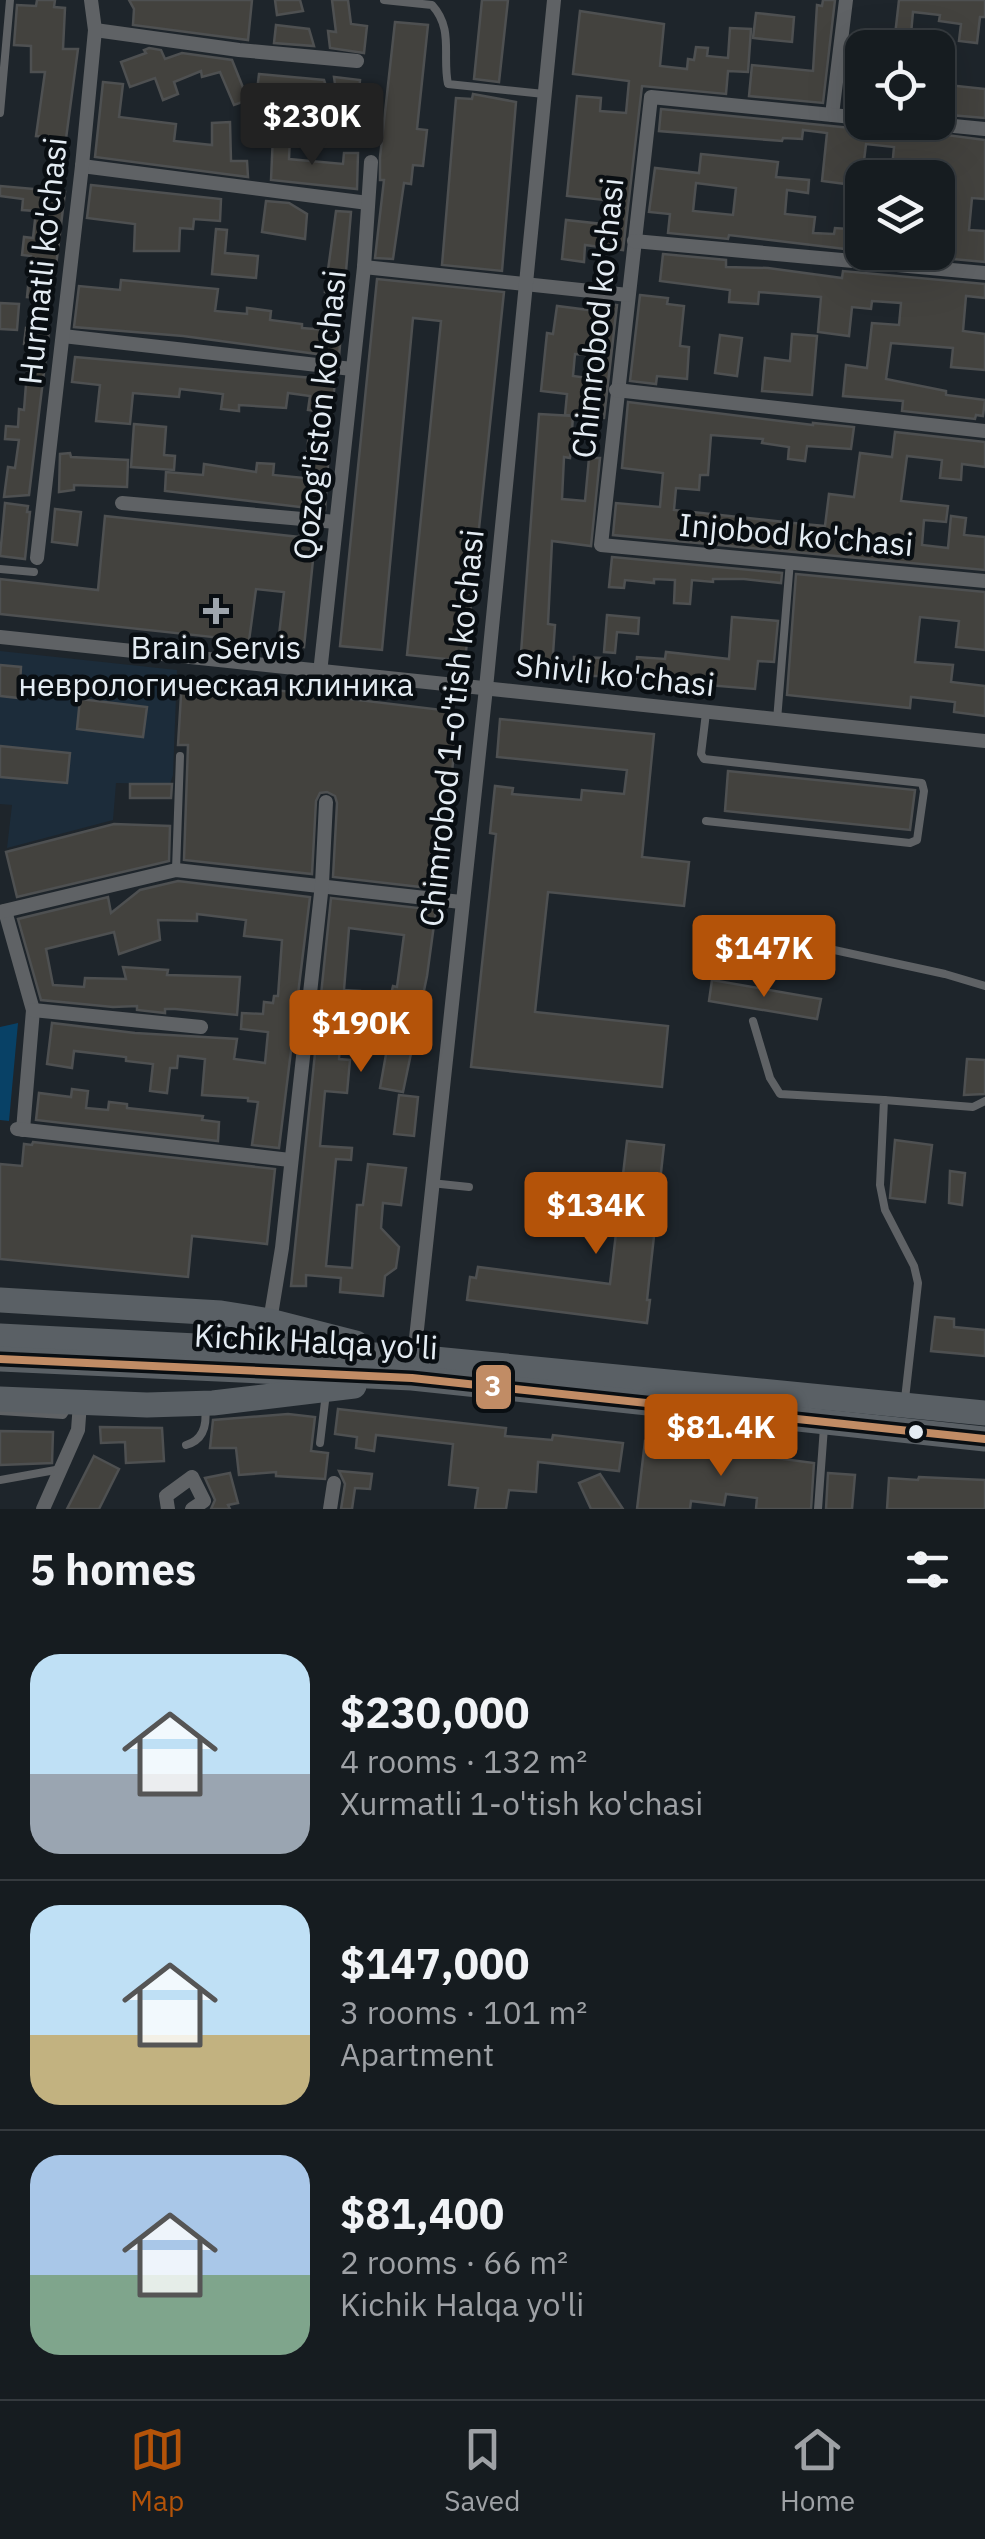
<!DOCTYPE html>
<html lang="en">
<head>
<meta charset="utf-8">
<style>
  body { margin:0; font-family:"IBM Plex Sans",sans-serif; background:#23292d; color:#f1f3f6; height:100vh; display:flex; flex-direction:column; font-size:38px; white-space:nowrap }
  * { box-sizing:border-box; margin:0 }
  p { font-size:32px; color:#9ea1a5 }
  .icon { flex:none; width:55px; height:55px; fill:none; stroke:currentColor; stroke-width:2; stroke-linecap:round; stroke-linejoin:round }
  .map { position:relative; height:1509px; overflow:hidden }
  .drawer { display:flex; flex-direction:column; background:#161c20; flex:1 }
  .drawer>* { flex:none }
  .fabs { position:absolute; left:845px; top:30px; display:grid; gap:20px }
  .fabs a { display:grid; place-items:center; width:110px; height:110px; border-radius:20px; background:#161c20; box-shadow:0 10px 40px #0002,0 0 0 2px #353a3e; font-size:50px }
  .price { position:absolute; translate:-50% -85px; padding:0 22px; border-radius:10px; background:#b45309; color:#fff; font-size:32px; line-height:65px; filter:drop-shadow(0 2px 5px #0008) }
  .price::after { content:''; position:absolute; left:50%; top:60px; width:30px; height:22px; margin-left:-15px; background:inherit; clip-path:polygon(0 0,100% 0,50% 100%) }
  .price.on { background:#222; color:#fff }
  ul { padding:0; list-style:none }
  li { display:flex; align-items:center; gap:30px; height:250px; padding:0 30px }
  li+li { border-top:2px solid #353a3e }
  li span { display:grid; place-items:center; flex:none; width:280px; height:200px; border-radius:30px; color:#555 }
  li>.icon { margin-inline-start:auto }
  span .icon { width:120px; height:120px; fill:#fffc; stroke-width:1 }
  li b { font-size:42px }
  h2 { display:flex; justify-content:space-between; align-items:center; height:120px; padding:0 30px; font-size:42px }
  .menu { display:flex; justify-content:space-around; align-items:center; height:140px; border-top:2px solid #353a3e; background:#161c20; font-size:28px; color:#9ea1a5 }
  .menu a { display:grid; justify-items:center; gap:5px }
  .menu .on { color:#b45309 }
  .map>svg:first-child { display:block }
</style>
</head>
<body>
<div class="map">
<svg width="985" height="1509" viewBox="0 0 985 1509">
  <rect width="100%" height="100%" fill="#1e252b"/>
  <!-- built -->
  <polygon fill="#1c2c3a" points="0,651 177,670 173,775 170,784 116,783 113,820 7,848 12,805 0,804"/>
  <!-- green -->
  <polygon fill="#084166" points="18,1023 9,1121 0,1120 0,1027"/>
  <!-- building -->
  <g fill="#43423e" stroke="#4e5051" stroke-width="2.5" fill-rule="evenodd">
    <polygon points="37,0 55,0 54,7 65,8 63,49 78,49 63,161 62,192 65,192 52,299 27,297 31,256 22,255 24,237 33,238 36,211 22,210 23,199 0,196 0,186 45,190 53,137 36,136 45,72 31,72 31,46 14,45 17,5 36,6"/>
    <polygon points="129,0 252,0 248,40 133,25 134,9"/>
    <polygon points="275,0 300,0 303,11 277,15"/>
    <polygon points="332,0 348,0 351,24 367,26 364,53 330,48 328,31 336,32"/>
    <polygon points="482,0 508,0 499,82 474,79"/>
    <polygon points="823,0 835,0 823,103 749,96 752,65 813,71 817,5 822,6"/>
    <polygon points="899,0 985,0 985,17 980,17 977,43 959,41 961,24 939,21 940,15 913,12 910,45 894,44"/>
    <polygon points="580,11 664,24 660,66 687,69 688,59 694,60 696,47 708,48 707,56 728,58 730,28 751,29 748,72 728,71 726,94 642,86 623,250 585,245 584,262 562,259 566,220 603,224 605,200 567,196 577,96 601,98 600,111 626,113 629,81 573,74"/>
    <polygon points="756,13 794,17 792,42 753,38"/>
    <polygon points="395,22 428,25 417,129 427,130 423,166 413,165 411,184 404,183 393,259 375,258 384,180 380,180 380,157"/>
    <polygon points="276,25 309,29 314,46 274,43"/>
    <polygon points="852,42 862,43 862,77 847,76"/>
    <polygon points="149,48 161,50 165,59 182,53 232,60 248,100 234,105 220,72 202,77 201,71 174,82 178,94 163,100 155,78 130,87 121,62 146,53 144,50"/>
    <polygon points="259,74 324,80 326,86 335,84 334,77 360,80 358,103 337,100 335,111 314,108 315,98 279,95 278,102 256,99"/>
    <polygon points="103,82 123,84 119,117 176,124 174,141 212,145 212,123 230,122 231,161 247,161 248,177 95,157"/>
    <polygon points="938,84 985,89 985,118 938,114"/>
    <polygon points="473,94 516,102 502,271 442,265 456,98 472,99"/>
    <polygon points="661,109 861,129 870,125 985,140 985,199 972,198 969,230 985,231 985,262 877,252 938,252 938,178 891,178 894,147 866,144 861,186 822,181 827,133 803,130 802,139 783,138 782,141 659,131"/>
    <polygon points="273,135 290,136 289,159 343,164 344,153 358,153 357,189 271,180"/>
    <path d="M701 154 778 162 776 177 809 180 808 193 787 190 785 214 815 217 813 233 834 234 835 228 862 230V251L729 235 728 239 668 233 670 214 649 212 655 168 699 173ZM696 183 736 188 733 215 693 211Z"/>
    <polygon points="91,185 221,199 220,221 194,219 193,229 180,228 179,251 134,251 135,224 87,218"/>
    <polygon points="266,201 289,203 307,214 305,239 262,232"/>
    <polygon points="336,211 351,212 344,295 325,292"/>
    <polygon points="216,229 227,230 225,253 258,256 256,278 212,274"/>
    <polygon points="663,254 726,260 726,267 768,268 842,278 843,271 985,284 985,298 966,296 963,331 985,334 985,370 951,367 953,348 891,343 886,379 946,391 946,395 985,400 983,416 976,415 975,419 902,411 903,401 843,396 846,365 867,368 872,323 899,325 901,303 872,301 871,309 852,307 849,336 818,332 821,297 759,292 758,304 729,302 730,290 660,281"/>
    <polygon points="377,279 504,292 465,661 407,655 441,321 413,318 382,650 340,646"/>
    <polygon points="121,280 218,289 215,311 247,314 247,308 271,311 270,320 302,324 302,328 327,330 328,320 342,321 339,357 183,336 74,327 79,286 120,290"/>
    <polygon points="640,295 668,298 667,304 684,306 680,346 689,347 687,379 657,376 656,384 630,381"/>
    <path d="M590 302 617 305 604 418 565 415 567 394 541 391 547 333 553 334 557 306 589 310ZM575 354 597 356 595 379 573 376Z"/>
    <polygon points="0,303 19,304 17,330 0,329"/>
    <polygon points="26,328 49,331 29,495 4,497 8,467 15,468 19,440 5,439 6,426 18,427 19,409 24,410 29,345 24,344"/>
    <polygon points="792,334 817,336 812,395 762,391 765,358 790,361"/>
    <polygon points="720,335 742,338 737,376 715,373"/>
    <polygon points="75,357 335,380 332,413 308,410 310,396 288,393 286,408 239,405 239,411 221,409 223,394 180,389 179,397 133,393 130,424 96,421 100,385 72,382"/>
    <polygon points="628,402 813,425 813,423 854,427 851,449 807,446 805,461 788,459 789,447 762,443 763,439 711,435 708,475 700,475 699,490 676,488 674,510 803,524 825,526 829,494 854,497 860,453 892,457 895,432 985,442 985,467 962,464 961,480 940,478 942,460 907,456 901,501 948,506 946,522 924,520 922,545 948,548 951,516 966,518 964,535 985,537 985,570 613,535 616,503 660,507 663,473 622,468"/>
    <polygon points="539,414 573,416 570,458 564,457 562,499 585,501 589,458 600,458 591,546 552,541 548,624 555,625 552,668 520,666"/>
    <polygon points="134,424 166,427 164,455 175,456 174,470 131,467"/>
    <polygon points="309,433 330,435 325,510 165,491 166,472 203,475 204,464 256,472 257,463 274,464 273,475 304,478"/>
    <polygon points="70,453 71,457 128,460 127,487 74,485 74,490 59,492 60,454"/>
    <polygon points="5,503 28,506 27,512 30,512 25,559 0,556"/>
    <polygon points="55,509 81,512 77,545 52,542"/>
    <polygon points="105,516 300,537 300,530 316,531 304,647 278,644 284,592 256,589 249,641 0,614 0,579 98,590"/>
    <polygon points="612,557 782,573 781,583 744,579 713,579 713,582 692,580 690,604 674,603 675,580 654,579 654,583 625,580 624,588 609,587"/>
    <polygon points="796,574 985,592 985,650 956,647 959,621 920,617 915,662 953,665 951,682 985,686 985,716 954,712 955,702 911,697 910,708 787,695"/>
    <polygon points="607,615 639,618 638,634 617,632 615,653 604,652"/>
    <polygon points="732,617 778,621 774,662 758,661 755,689 635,679 637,657 665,659 666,652 729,659"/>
    <polygon points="574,657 605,658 605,676 574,676"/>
    <polygon points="0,665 21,667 19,698 0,696"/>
    <polygon points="182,679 459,712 438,889 333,877 337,803 335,796 327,792 320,793 316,801 312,874 184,860 188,745 178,745"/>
    <polygon points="80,699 147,707 143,737 77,729"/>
    <polygon points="500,719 654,734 642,857 689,862 684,906 548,892 535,1012 668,1026 662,1087 471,1067 496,834 490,833 495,786 513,788 512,794 581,800 582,790 624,794 627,770 497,757"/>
    <polygon points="0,746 70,753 67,783 0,777"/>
    <polygon points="728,771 915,790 910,830 725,811"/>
    <polygon points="130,784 172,784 171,798 130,798"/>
    <polygon points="114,824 170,826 169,861 17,897 6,852"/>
    <polygon points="178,881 310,897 279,1148 252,1145 258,1102 248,1101 248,1098 202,1095 205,1059 178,1056 177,1068 170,1068 167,1093 150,1091 153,1064 126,1061 126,1057 74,1051 72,1068 47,1064 52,1023 135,1033 237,1039 234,1059 265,1063 268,1032 241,1029 242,1013 263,1014 264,1002 273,1003 274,996 278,996 282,940 244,936 246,920 197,914 197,921 158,920 160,940 119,954 114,932 46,949 53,985 84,987 85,978 126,979 123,967 168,970 167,975 240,977 237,1015 175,1009 165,1009 165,1013 137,1010 137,1006 113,1007 41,1000 18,919 108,897 111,913 140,890"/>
    <path d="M331 898 436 910 427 976 403 1092 380 1088 390 1032 357 1024V1030L341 1029 339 1059 350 1060 347 1093 325 1091 320 1146 352 1148 351 1160 336 1159 326 1266 352 1268 357 1205H363L368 1164 406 1168 401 1205 383 1203 381 1228 399 1247 396 1268 385 1276 383 1296 340 1292 341 1278 306 1275V1286H291ZM349 928 404 935 397 987 393 986 386 1016 359 1009 360 991 344 990Z"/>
    <polygon points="712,980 821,999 817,1019 709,1001"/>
    <polygon points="967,1059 985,1060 985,1094 964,1095"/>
    <polygon points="72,1089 88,1091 86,1108 108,1110 109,1102 127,1104 127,1108 203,1116 202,1120 219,1122 218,1141 36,1120 39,1093 71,1097"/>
    <polygon points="399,1095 418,1097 414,1136 394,1134"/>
    <polygon points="895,1140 932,1145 925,1202 890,1198"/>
    <polygon points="627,1141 664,1145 647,1300 650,1300 647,1323 467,1300 470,1277 476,1278 478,1267 610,1284"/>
    <polygon points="33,1142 275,1169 267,1244 192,1236 188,1277 0,1259 0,1164 22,1166 24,1144 32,1145"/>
    <polygon points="950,1171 965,1173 962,1205 949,1203"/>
    <polygon points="935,1317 954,1319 954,1327 985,1330 985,1356 931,1351"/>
    <polygon points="338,1409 506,1428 505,1436 552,1440 553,1435 623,1443 619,1471 538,1462 536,1492 509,1490 506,1509 475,1509 478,1488 449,1485 453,1444 376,1435 374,1451 356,1448 357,1437 335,1434"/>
    <polygon points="288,1414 315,1417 311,1451 328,1453 325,1479 276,1476 276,1472 239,1475 236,1448 210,1448 213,1420"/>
    <polygon points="100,1427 162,1428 164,1461 126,1463 125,1442 101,1443"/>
    <polygon points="0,1431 53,1432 52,1463 0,1465"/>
    <polygon points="645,1441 814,1463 811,1509 756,1509 757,1498 726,1494 724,1505 691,1501 690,1509 637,1509"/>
    <polygon points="94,1456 119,1469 99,1509 67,1509"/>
    <polygon points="339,1471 372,1474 370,1489 355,1488 352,1509 341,1509 345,1484"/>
    <polygon points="230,1473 238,1503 228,1505 230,1509 211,1509 215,1500 205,1478"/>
    <polygon points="828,1473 855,1475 852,1509 826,1509"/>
    <polygon points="600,1474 623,1509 591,1509 579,1483"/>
    <polygon points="919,1477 985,1480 985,1509 887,1509 889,1478 918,1480"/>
  </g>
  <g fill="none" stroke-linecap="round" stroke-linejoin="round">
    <!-- lane -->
    <g stroke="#5f6265" stroke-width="8">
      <path d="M384 0 432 5C454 29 442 56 448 84L544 94"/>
      <polyline points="0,113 10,0"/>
      <polyline points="0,569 34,572"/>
      <polyline points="777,720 790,561"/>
      <polyline points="706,821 910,843 917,840 924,791 922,783 704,759 701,754 706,713"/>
      <polyline points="176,870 180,756"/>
      <polyline points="714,924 945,974 985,986"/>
      <polyline points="753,1021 770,1078 780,1094 884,1100 880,1185 885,1210 914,1266 918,1283 905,1399"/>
      <polyline points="884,1100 973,1107 985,1101"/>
      <polyline points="431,1183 469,1187"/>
      <polyline points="0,1411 63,1415 69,1406"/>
      <polyline points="320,1443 326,1393"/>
      <path d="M186 1445C204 1440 207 1424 205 1408"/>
      <polyline points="0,1480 61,1469"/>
      <polyline points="818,1509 824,1427"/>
    </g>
    <!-- street -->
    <g stroke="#5f6265" stroke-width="14">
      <polyline points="95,30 239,50 357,61"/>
      <polyline points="832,115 846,0"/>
      <polyline points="862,118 651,97 601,545 985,581"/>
      <polyline points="913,122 985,129"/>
      <polyline points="82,166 368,203"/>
      <polyline points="634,241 985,273"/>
      <polyline points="364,267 628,295"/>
      <polyline points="63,336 352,369"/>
      <polyline points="616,390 985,431"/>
      <polyline points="122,503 336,522"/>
      <polyline points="37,558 82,166 95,30 91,0"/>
      <polyline points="0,637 985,741"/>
      <polyline points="320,673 364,267 371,162"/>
      <polyline points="5,911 33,1010 23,1130"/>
      <polyline points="0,912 176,870 461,902"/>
      <polyline points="33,1010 201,1027"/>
      <polyline points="17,1129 290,1160"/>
      <polyline points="270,1321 282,1248 322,884 326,802"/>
      <polyline points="414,1357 486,688 554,0"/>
      <polyline points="43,1509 78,1430 80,1403"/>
      <polyline points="168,1509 166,1496 192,1477 204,1501 192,1509"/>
      <polyline points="330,1509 334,1483"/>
    </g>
    <!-- highway -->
    <g stroke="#5a6065" stroke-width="25">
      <polyline points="0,1300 221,1313 270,1321 356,1343"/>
      <polyline points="0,1336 414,1357 985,1413"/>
      <polyline points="0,1359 412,1378 985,1439"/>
      <polyline points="0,1399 147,1405 213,1403 354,1386"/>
    </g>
    <!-- bus-1 casing -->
    <g stroke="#090e12" stroke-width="15">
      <polyline id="bus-1" points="0,1359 412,1378 985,1439"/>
    </g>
    <!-- bus-1 -->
    <use href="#bus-1" stroke="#c18c65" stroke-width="8"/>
  </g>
  <!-- markers -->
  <path fill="#9fa6ad" stroke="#090e12" stroke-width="4" d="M211 596h10v10h10v10h-10v10h-10v-10h-10v-10h10z"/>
  <circle fill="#e4ecf3" stroke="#090e12" stroke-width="4" cx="916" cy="1432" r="9"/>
  <g text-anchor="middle" stroke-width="9" stroke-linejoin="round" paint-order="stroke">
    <!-- street labels -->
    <g font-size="32" fill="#e4ecf3" stroke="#090e12">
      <text transform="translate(43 261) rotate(-84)" y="11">Hurmatli ko'chasi</text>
      <text transform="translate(598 318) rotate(-84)" y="11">Chimrobod ko'chasi</text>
      <text transform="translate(320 415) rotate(-84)" y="11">Qozog'iston ko'chasi</text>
      <text transform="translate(796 535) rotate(5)" y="11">Injobod ko'chasi</text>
      <text transform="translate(615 675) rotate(6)" y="11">Shivli ko'chasi</text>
      <text transform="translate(452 728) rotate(-84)" y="11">Chimrobod 1-o'tish ko'chasi</text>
      <text transform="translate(316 1342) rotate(3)" y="11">Kichik Halqa yo'li</text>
    </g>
    <!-- poi labels -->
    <g font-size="32" fill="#e4ecf3" stroke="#090e12">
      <text x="216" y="659">Brain Servis<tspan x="216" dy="37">неврологическая клиника</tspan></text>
    </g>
  </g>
  <rect stroke="#090e12" stroke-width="4" x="474" y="1363" width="39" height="48" rx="10" fill="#c18c65"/>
  <g font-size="28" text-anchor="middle" font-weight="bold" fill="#fff">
    <text x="493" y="1396">3</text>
  </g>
</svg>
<div class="fabs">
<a><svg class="icon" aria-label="locate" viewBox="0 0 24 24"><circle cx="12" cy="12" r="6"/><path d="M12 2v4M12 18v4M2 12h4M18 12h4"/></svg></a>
<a><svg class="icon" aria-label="layers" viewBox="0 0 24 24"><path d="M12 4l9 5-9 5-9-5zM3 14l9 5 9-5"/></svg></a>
</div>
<b class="price on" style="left:312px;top:168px">$230K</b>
<b class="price" style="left:764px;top:1000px">$147K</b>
<b class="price" style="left:361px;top:1075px">$190K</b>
<b class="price" style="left:596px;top:1257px">$134K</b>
<b class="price" style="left:721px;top:1479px">$81.4K</b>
</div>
<section class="drawer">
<h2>5 homes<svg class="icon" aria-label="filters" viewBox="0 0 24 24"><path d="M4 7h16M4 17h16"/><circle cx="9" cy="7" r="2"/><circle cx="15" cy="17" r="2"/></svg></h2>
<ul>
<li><span style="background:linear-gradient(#bfe0f5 60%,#9aa5b1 0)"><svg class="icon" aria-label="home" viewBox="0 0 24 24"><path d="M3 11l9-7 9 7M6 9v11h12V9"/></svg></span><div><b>$230,000</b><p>4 rooms · 132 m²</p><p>Xurmatli 1-o'tish ko'chasi</p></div></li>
<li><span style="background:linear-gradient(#bfe0f5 65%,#c2b280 0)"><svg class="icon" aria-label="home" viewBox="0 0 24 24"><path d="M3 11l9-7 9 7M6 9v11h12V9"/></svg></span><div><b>$147,000</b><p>3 rooms · 101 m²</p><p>Apartment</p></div></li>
<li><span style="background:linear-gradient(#a9c7e8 60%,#7fa58c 0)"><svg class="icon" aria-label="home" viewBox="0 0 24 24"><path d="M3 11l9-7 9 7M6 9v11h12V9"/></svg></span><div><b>$81,400</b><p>2 rooms · 66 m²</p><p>Kichik Halqa yo'li</p></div></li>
</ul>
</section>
<nav class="menu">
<a class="on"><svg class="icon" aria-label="map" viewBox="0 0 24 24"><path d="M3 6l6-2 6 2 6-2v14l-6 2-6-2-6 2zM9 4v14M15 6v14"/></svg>Map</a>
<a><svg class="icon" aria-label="saved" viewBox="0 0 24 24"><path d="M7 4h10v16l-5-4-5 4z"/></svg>Saved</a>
<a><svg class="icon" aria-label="home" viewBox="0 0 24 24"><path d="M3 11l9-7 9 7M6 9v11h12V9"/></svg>Home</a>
</nav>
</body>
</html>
